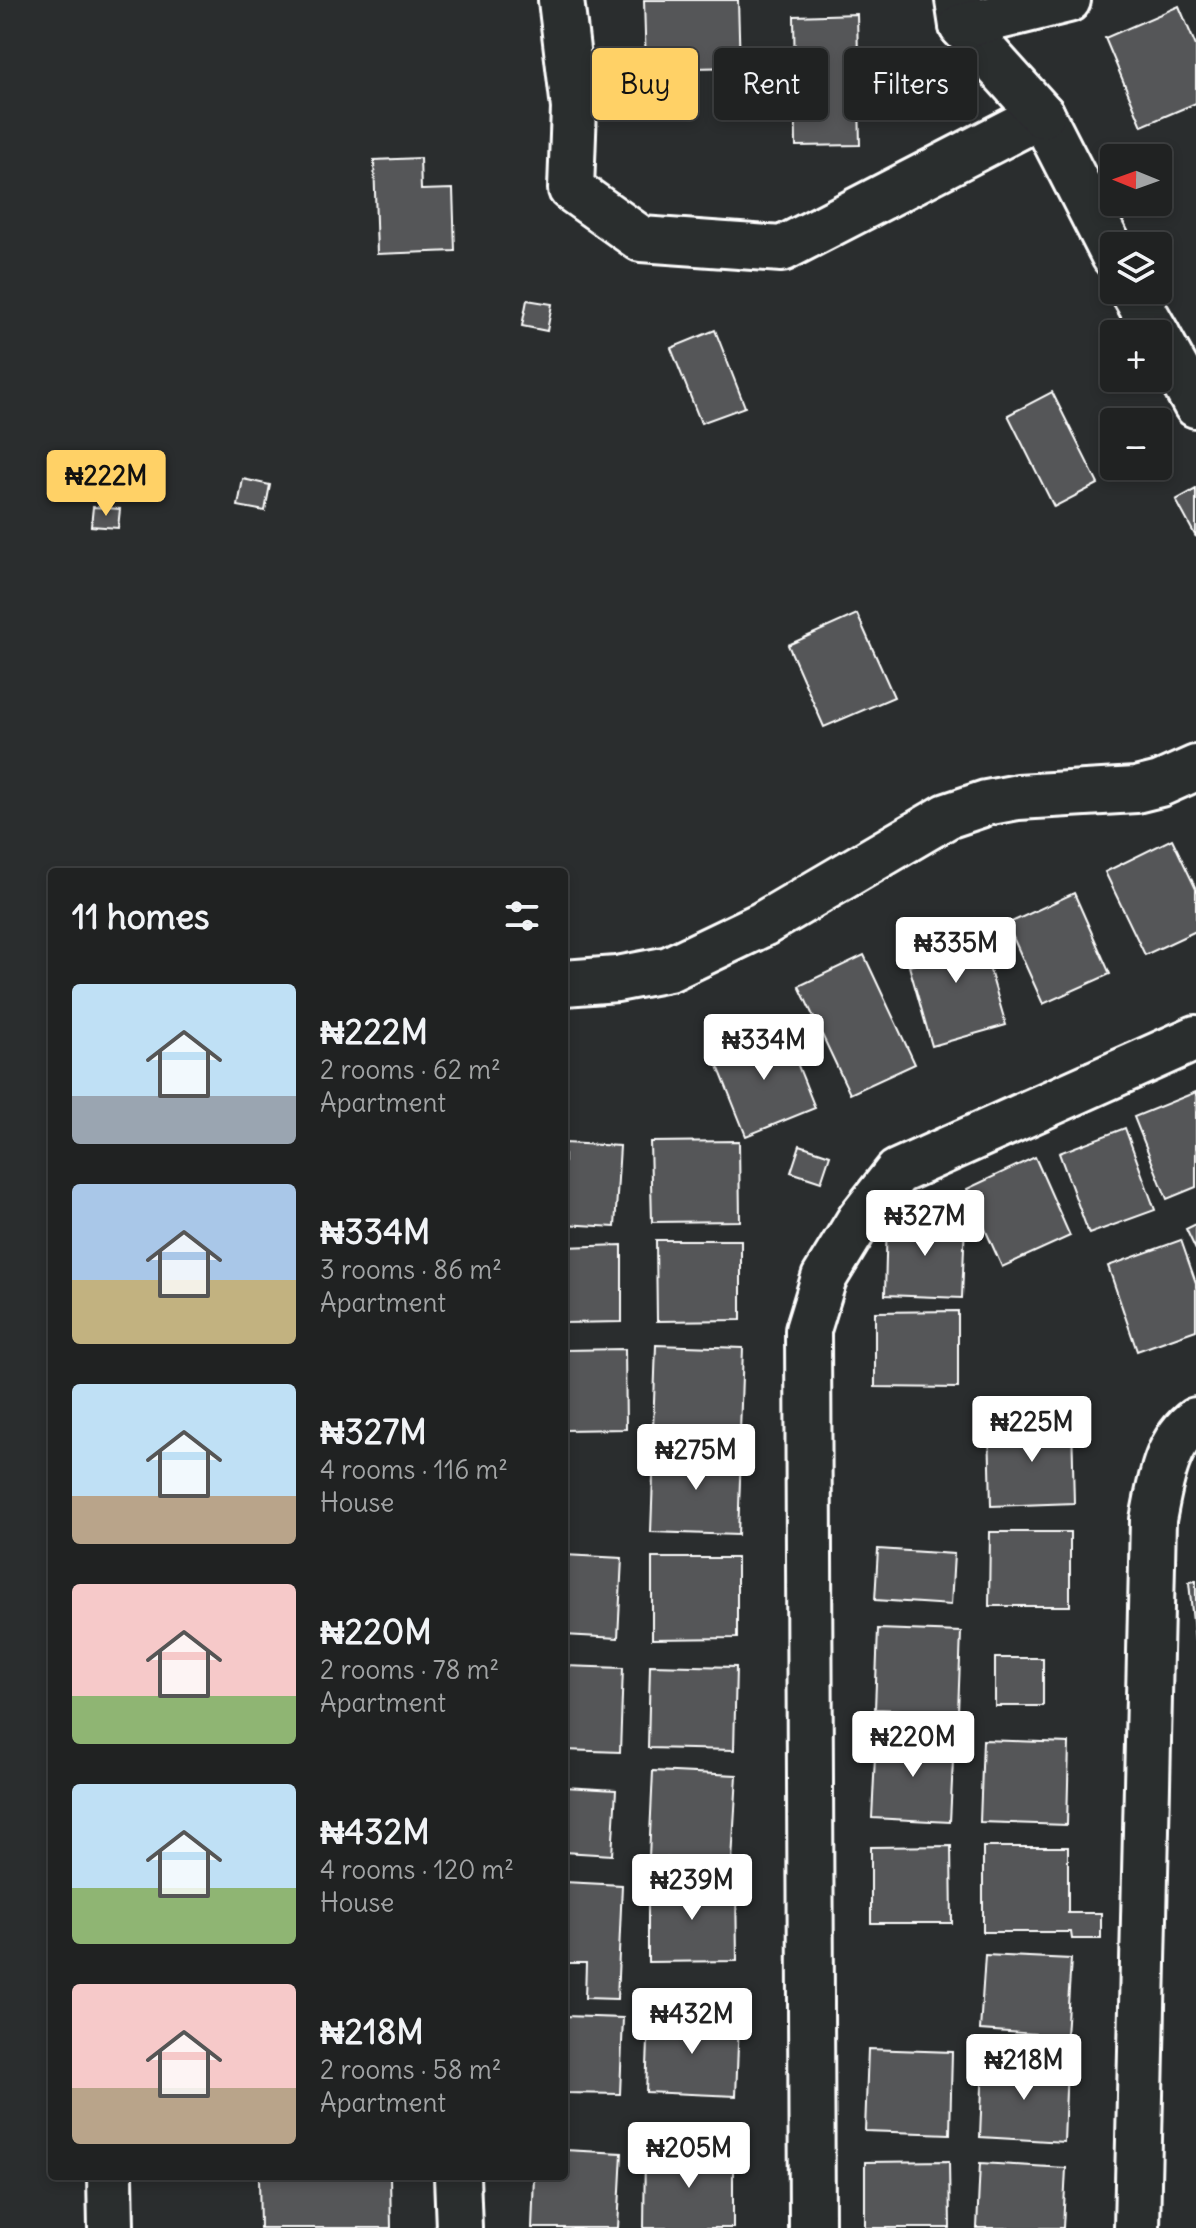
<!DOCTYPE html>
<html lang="en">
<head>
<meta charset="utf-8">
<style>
  body { margin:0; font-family:Delius,sans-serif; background:#2d2f2f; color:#f1f3f6; height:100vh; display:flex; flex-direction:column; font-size:30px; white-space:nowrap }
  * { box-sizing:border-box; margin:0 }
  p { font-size:26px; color:#a2a4a5 }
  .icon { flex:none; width:44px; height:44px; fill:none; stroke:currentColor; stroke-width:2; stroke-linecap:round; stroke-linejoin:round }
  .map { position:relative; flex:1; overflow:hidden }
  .details { position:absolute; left:48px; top:868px; width:520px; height:1312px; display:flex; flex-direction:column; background:#202222; border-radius:8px; box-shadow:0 4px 12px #0003,0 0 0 2px #3d3f40 }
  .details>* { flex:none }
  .banner { position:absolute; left:592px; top:48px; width:484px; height:72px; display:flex; gap:16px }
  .needle { width:52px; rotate:271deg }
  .fabs { position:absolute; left:1100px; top:144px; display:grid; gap:16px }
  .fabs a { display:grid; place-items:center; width:72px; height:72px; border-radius:8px; background:#202222; box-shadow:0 4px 12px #0003,0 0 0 2px #3d3f40; font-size:40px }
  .price { position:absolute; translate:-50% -68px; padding:0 18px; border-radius:8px; background:#fff; color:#222; font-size:26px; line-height:52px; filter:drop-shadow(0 2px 4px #0008) }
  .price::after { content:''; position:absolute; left:50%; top:48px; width:24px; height:18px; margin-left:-12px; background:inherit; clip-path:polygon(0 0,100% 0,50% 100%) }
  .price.on { background:#ffd166; color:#111 }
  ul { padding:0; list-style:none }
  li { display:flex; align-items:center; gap:24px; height:200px; padding:0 24px }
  li span { display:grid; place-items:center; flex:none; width:224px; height:160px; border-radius:8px; color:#555 }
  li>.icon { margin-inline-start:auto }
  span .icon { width:96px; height:96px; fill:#fffc; stroke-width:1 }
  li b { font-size:34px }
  h2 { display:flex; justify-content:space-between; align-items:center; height:96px; padding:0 24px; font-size:34px }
  .tag { padding:0 28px; border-radius:8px; background:#202222; box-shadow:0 4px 12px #0003,0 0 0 2px #3d3f40; font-size:28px; line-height:72px }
  .tag.on { background:#ffd166; color:#111 }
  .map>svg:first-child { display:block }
</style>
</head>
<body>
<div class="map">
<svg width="1196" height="2228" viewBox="0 0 1196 2228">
  <rect width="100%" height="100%" fill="#2a2d2e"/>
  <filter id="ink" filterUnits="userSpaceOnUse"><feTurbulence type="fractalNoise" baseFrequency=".0125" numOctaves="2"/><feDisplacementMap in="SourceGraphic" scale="16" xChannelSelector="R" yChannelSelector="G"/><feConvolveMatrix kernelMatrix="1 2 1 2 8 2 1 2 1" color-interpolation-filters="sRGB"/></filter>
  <g filter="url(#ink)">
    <!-- building -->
    <g fill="#555758" stroke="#fff" stroke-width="2">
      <polygon points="644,0 738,0 740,67 646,69"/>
      <polygon points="1179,6 1196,46 1196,103 1142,126 1105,38"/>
      <polygon points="857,14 860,145 796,146 794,16"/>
      <polygon points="420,158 421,190 453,189 455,251 377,254 374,160"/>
      <polygon points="527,300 552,304 547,331 522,326"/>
      <polygon points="715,330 745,407 701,423 671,348"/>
      <polygon points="1052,392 1098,484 1054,507 1008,415"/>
      <polygon points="243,479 270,485 265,511 238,506"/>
      <polygon points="1196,489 1196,537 1176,500"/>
      <polygon points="93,507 120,509 118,528 91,526"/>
      <polygon points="857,614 894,697 824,727 788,645"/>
      <polygon points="1172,839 1196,889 1196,931 1145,955 1105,872"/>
      <polygon points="1074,893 1110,974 1043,1004 1007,924"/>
      <polygon points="975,919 1006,1025 932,1046 909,966 927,961 920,935"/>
      <polygon points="864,955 915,1064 850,1094 799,986"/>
      <polygon points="783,1028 815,1108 746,1136 714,1056"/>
      <polygon points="1196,1092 1196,1187 1167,1199 1134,1117"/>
      <polygon points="1125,1128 1155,1210 1089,1234 1059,1153"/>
      <polygon points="739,1141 740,1221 652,1222 650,1142"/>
      <polygon points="564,1143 620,1146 615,1227 564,1224"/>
      <polygon points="800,1145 830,1155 821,1182 791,1172"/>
      <polygon points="1035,1157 1070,1236 1002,1267 967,1189"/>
      <polygon points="887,1218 965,1222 962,1298 885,1295"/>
      <polygon points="1196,1224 1196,1250 1186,1229"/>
      <polygon points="656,1240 741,1240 741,1320 657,1321"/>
      <polygon points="1181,1240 1196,1283 1196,1330 1137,1351 1108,1266"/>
      <polygon points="622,1245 622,1322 564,1323 564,1247"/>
      <polygon points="958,1311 958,1388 875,1387 875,1312"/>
      <polygon points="656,1345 743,1348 740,1432 653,1430"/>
      <polygon points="625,1349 626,1429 564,1430 564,1350"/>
      <polygon points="1072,1423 1074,1503 991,1506 989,1426"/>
      <polygon points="654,1449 741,1452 738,1535 651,1532"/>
      <polygon points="990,1532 1070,1532 1070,1606 989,1606"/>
      <polygon points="878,1549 954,1554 951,1605 875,1600"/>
      <polygon points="564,1555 622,1558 618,1638 564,1635"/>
      <polygon points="652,1558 737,1558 737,1638 652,1639"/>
      <polygon points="1196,1581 1196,1641 1195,1642 1189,1582"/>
      <polygon points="878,1629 961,1632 958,1712 875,1709"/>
      <rect x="995" y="1658" width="48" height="48"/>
      <polygon points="650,1665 736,1667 734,1750 648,1748"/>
      <polygon points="564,1666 623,1668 620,1752 564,1750"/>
      <polygon points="876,1736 954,1740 950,1822 872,1818"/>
      <polygon points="983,1740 1069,1743 1067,1825 980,1822"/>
      <polygon points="653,1771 737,1775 732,1861 649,1857"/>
      <polygon points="564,1787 616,1790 612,1855 564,1852"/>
      <polygon points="951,1846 952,1923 871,1923 871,1847"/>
      <polygon points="983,1847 1068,1847 1068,1913 1101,1913 1101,1939 1072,1939 1071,1932 983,1932"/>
      <polygon points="736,1881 737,1961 648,1962 648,1882"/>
      <polygon points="564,1882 622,1885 617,1999 585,1998 586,1963 564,1963"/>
      <polygon points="985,1955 1071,1959 1066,2036 980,2030"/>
      <polygon points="564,2016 623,2018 620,2094 564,2093"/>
      <polygon points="649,2016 739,2020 736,2096 646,2092"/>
      <polygon points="868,2049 952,2052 950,2134 865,2131"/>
      <polygon points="983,2062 1067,2065 1064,2142 980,2137"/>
      <polygon points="564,2150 622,2153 618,2228 532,2228 534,2176 564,2176"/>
      <polygon points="645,2151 733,2151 733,2228 644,2228"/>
      <polygon points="949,2161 950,2228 865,2228 865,2162"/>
      <polygon points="980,2163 1066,2168 1063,2228 977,2228"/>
      <polygon points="259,2176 390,2176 391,2228 260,2228"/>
    </g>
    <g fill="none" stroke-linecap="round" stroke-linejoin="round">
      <!-- minor casing -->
      <g stroke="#fff" stroke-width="50">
        <g id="minor">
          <polyline points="561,0 574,108 571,189 641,239 782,249 1042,115 1114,256"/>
          <polyline points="958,0 962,26 1042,115"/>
          <polyline points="962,26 1068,0"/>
          <polyline points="1132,290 1157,334"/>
          <polyline points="1158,336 1196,405"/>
          <polyline points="564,983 617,979 669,969 763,924 947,816 986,803 1018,797 1136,790 1160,784 1196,768"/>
          <polyline points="110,2176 111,2228"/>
          <polyline points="457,2176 459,2228"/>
          <polyline points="812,2228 808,1330 824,1278 860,1219 897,1172 1196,1038"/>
          <path d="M1137 2228 1153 1520C1160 1485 1165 1442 1196 1420"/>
        </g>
      </g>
      <!-- minor -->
      <use href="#minor" stroke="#2a2d2e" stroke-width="44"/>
    </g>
  </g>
</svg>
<div class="fabs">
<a><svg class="needle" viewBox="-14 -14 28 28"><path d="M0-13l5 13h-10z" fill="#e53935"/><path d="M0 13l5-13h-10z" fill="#a2a4a5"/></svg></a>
<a><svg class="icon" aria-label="layers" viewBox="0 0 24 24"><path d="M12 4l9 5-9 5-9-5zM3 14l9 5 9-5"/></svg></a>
<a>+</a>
<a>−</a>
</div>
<b class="price on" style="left:106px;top:518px">₦222M</b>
<b class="price" style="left:956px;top:985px">₦335M</b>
<b class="price" style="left:764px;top:1082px">₦334M</b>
<b class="price" style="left:925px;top:1258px">₦327M</b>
<b class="price" style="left:1032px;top:1464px">₦225M</b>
<b class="price" style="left:696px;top:1492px">₦275M</b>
<b class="price" style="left:913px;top:1779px">₦220M</b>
<b class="price" style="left:692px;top:1922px">₦239M</b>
<b class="price" style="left:692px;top:2056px">₦432M</b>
<b class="price" style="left:1024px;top:2102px">₦218M</b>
<b class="price" style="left:689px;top:2190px">₦205M</b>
<div class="banner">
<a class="tag on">Buy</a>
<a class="tag">Rent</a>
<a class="tag">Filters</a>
</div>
<section class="details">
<h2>11 homes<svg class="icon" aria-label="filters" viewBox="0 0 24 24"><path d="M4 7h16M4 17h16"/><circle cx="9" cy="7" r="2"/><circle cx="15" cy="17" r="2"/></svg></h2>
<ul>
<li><span style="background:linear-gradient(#bfe0f5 70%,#9aa5b1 0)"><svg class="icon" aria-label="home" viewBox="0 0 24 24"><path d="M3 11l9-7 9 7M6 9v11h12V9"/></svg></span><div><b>₦222M</b><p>2 rooms · 62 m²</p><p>Apartment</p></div></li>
<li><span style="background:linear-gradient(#a9c7e8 60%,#c2b280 0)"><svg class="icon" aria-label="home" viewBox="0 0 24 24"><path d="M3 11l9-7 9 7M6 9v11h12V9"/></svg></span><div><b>₦334M</b><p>3 rooms · 86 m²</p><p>Apartment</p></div></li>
<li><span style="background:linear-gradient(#bfe0f5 70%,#b9a48a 0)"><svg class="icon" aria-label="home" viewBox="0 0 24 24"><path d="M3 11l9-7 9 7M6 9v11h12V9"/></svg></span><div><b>₦327M</b><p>4 rooms · 116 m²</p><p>House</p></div></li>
<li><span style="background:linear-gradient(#f6c9c9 70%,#8fb573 0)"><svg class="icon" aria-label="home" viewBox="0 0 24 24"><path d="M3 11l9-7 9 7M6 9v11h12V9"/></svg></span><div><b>₦220M</b><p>2 rooms · 78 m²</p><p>Apartment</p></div></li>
<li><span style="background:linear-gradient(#bfe0f5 65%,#8fb573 0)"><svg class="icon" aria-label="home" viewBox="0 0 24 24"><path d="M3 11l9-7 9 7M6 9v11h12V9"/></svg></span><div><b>₦432M</b><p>4 rooms · 120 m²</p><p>House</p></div></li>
<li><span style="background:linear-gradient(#f6c9c9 65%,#b9a48a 0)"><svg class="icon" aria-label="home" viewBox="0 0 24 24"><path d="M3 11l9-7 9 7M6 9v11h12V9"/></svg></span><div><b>₦218M</b><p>2 rooms · 58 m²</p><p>Apartment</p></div></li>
</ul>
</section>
</div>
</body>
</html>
